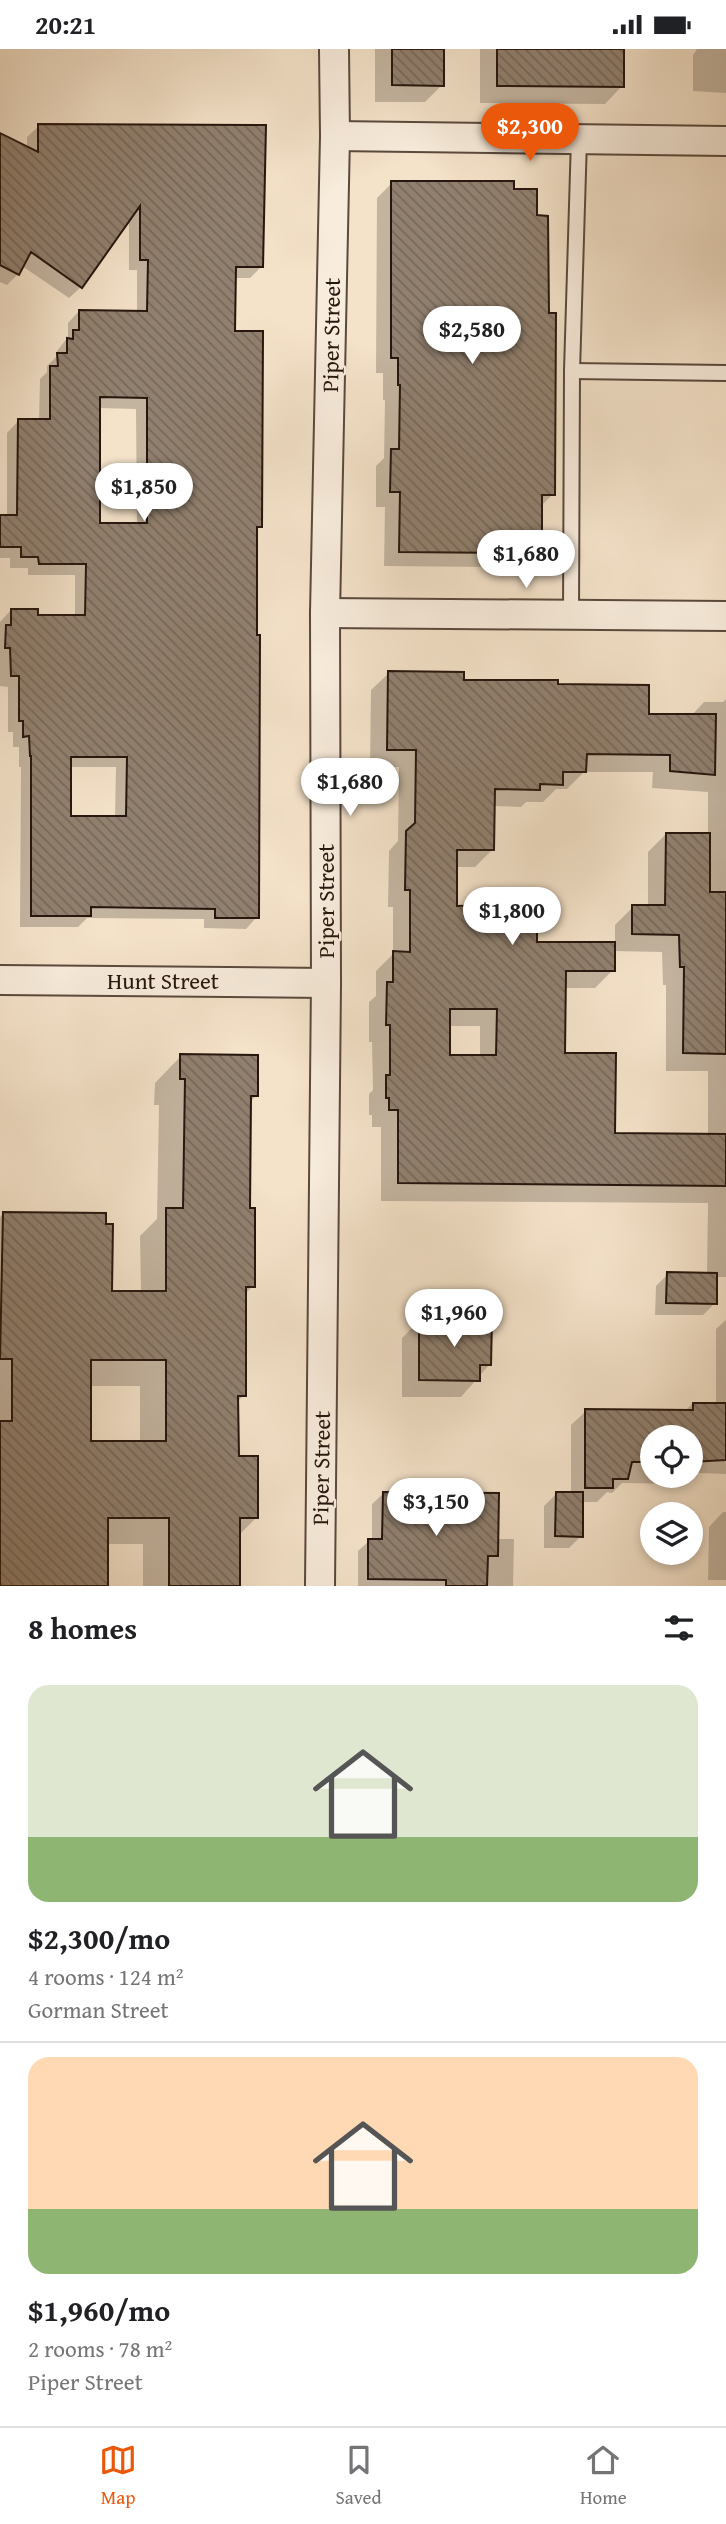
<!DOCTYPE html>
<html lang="en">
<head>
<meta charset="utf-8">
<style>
  body { margin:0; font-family:"Gentium Book Plus",serif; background:#f6f6f6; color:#202124; height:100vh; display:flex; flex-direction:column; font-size:26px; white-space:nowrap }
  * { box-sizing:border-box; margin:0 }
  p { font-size:23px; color:#757577 }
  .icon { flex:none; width:38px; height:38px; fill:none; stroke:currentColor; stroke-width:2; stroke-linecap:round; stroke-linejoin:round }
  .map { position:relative; height:1537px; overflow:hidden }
  .details { display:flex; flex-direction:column; background:#fff; flex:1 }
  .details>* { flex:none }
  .fabs { position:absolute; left:640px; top:1376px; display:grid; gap:14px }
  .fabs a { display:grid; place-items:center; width:63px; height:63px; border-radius:50%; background:#fff; box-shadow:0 4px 10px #0003; font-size:35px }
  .price { position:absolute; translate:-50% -60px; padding:0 16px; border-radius:24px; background:#fff; color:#222; font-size:23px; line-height:46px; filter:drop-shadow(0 2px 4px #0008) }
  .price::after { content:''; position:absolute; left:50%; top:42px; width:21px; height:16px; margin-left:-10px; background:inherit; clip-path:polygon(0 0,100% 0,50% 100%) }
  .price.active { background:#ea580c; color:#fff }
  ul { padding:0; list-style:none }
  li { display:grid; align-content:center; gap:14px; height:371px; padding:0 28px }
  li+li { border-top:2px solid #e0e0e0 }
  li span { display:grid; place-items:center; height:217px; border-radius:21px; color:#555 }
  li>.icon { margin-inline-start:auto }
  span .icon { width:126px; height:126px; fill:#fffc; stroke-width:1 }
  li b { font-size:30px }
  h2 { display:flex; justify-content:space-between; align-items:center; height:84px; padding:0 28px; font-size:30px }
  .status { display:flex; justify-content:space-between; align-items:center; height:49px; padding:0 35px; background:#fff; direction:ltr }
  .status svg { height:19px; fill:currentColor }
  .tab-bar { display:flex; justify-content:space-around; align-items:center; height:98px; border-top:2px solid #e0e0e0; background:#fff; font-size:19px; color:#757577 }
  .tab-bar a { display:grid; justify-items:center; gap:4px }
  .tab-bar .active { color:#ea580c }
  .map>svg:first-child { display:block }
</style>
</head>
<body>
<div class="status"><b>20:21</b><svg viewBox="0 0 49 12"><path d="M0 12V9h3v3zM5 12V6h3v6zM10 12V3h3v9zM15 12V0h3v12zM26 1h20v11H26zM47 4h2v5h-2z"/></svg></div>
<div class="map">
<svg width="726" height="1537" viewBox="0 0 726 1537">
  <defs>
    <pattern id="building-back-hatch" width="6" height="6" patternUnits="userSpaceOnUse" patternTransform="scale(1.75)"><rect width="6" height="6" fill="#91806f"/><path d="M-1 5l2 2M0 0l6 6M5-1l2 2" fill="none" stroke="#76685a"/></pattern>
  </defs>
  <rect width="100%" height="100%" fill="#f4e2c9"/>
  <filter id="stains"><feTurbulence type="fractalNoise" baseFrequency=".00286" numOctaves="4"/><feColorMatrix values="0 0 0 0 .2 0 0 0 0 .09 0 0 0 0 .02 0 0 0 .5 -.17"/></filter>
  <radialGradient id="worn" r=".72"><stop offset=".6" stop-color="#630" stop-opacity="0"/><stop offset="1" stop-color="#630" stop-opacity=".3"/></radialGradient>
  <!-- shadow -->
  <g fill="#0003" fill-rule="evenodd">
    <polygon points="375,0 443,0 442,36 425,53 375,53"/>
    <polygon points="480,0 623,0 622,37 605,55 480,54"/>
    <polygon points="697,0 726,0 726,44 693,42 693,6"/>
    <path d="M39 77 262 217 250 229H234L233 284 260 477 256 482 257 868 246 880 204 879V870L87 869 78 878H20L21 718H19V698H13V683H8V638L0 637V573L11 561 37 568H75V526H28V519H10V509H0V468H7V384L18 372H39L40 330 47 323V317L57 307V302L68 288V274L79 262 137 264V221H129V169L81 238 69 249 22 217 18 225 7 236 0 233V86L27 99V88ZM99 359 136 360 137 476H98ZM70 718H116L115 769H69Z"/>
    <polygon points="392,134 553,445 540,458 540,495 524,511 500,511 493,518 384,517 385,458 376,458 376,417 384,409 385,351 383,351 383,324 376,324 377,149"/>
    <path d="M389 624 462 633 556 637 647 666 691 667 704 653H723L726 650V1228H715V1254L703 1266H655L656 1237 668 1225 707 1226 708 1154 381 1152V1078H372V1066H369V1045L373 1041 372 993H369V953L376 947V922L393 905V858H388L389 802 398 792 399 718H370L371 641ZM584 723H653L652 739 708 743V786L666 785 648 803V858H633L615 876V895L536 894 455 859V818H475L493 800V757L521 758 526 753H543L556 740H567ZM613 902 662 903 663 936H666V1022H708V1087L613 1086 563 1006 564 939H595L613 921ZM448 977H480V1008L448 1007Z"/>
    <path d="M181 1007 256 1047 250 1053 248 1161 253 1237 244 1246V1346L236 1354 237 1408 257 1468 238 1487V1537H143V1495H106L0 1537V1168L3 1165 111 1243H141L140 1187 157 1170 159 1056H154L155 1034ZM89 1337H140V1394H89Z"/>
    <polygon points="420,1271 490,1315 461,1348 402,1348 402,1289"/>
    <path d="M726 1271V1425L698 1424 687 1435 622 1434 612 1444 607 1443 597 1453H581V1487L569 1499H544V1457L556 1445H571V1376L586 1362 684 1363 694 1353 716 1354V1280ZM653 1388H691V1426H653Z"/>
    <polygon points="383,1445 496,1490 514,1490 513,1537 358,1537 358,1502 369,1492 372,1492 372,1455"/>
    <polygon points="723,1463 726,1463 726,1531 708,1531 709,1478"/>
  </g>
  <!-- building -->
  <g fill="url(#building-back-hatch)" stroke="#26160e" stroke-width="2" fill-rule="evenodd">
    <polygon points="392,0 444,0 444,37 392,36"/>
    <polygon points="497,0 624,0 624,38 497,37"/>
    <path d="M38 75 266 76 263 218H236L235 282H263L262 478H257V586H260L259 869H215V860L91 858V867H31V707H30L29 687 23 688V672H19V627H11L10 599H5L6 576H11V560H38V566H85L86 515H39L38 508H21V498H0V466H17L18 370H50V317H58L57 304H67V289L73 290V281H79V261L147 262 148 211H140V157L82 239 31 203 19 226 0 216V84L38 103ZM100 348 147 349V474H100ZM71 708H127L126 767H71Z"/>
    <polygon points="391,132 514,132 514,140 537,140 537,166 548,167 549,264 556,264 555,446 542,446 542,496 510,496 510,504 399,503 400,443 390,443 391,400 399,400 400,336 398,336 398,309 391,309"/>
    <path d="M388 622 464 623V631H558V635L649 636V665H716L715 726 670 722V706L587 705 586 723H563V736L540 735V741L495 740 494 801H457V857L535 854V866H537V893H615V922H566L565 1004H616L615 1084 726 1085V1137L398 1134V1061H389V1049H386V1026H390V976H386L387 933H393V902L410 903V841H405L406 782 415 774 416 701H387ZM450 960H497L496 1006H450Z"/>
    <polygon points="666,784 710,784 710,843 726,843 726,1005 683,1004 684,918 680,918 679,886 632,885 632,856 665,856"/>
    <path d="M180 1005 258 1006V1047H251L250 1159H255V1238H246V1347H238L239 1407H258V1469H240V1537H169V1469H108V1537H0V1372H12V1310H0L3 1163 106 1164V1175H113L112 1242H166V1159H183L185 1030H180ZM91 1311H166V1392H91Z"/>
    <polygon points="667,1223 717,1224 717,1255 666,1254"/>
    <polygon points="419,1270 492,1271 491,1316 480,1316 480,1332 419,1331"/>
    <polygon points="693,1354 726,1354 726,1411 691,1413 691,1388 653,1388 653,1413 632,1413 628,1430 613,1430 613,1439 585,1439 585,1360 693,1361"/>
    <polygon points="383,1443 499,1444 498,1507 488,1507 487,1537 446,1537 446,1531 368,1530 368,1490 382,1490"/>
    <polygon points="556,1443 583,1443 583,1488 555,1487"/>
  </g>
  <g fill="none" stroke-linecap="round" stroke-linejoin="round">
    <!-- lane casing -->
    <g stroke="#5a493d" stroke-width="18">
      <g id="lane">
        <polyline points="572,322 726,324"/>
        <polyline points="571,566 572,322 579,90"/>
      </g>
    </g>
    <!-- street casing -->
    <g stroke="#5a493d" stroke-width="32">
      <g id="street">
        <polyline points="335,87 726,92"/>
        <polyline points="325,564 726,567"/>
        <polyline points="0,931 326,934"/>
        <polyline points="320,1537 326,934 325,564 335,87 334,0"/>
      </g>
    </g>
    <!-- lane -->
    <use href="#lane" stroke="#f8ecdc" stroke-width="14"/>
    <!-- street -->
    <use href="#street" stroke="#f8ecdc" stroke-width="28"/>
  </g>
  <g text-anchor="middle" stroke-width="5" stroke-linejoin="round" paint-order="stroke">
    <!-- street labels -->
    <g font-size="23" fill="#26160e" stroke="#f8ecdc">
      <text transform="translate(331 286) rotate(-89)" y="8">Piper Street</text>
      <text transform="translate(326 852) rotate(-90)" y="8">Piper Street</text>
      <text x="163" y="940">Hunt Street</text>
      <text transform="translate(321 1419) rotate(-89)" y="8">Piper Street</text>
    </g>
  </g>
  <rect width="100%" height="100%" filter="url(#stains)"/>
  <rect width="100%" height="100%" fill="url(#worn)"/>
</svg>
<div class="fabs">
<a><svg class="icon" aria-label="locate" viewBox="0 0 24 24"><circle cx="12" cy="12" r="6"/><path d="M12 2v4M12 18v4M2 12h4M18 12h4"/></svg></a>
<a><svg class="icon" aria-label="layers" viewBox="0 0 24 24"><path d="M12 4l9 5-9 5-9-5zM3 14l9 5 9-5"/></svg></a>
</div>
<b class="price active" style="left:530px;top:114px">$2,300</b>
<b class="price" style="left:472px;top:317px">$2,580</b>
<b class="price" style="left:144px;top:474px">$1,850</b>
<b class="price" style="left:526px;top:541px">$1,680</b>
<b class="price" style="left:350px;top:769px">$1,680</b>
<b class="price" style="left:512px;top:898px">$1,800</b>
<b class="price" style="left:454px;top:1300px">$1,960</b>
<b class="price" style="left:436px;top:1489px">$3,150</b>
</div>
<section class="details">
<h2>8 homes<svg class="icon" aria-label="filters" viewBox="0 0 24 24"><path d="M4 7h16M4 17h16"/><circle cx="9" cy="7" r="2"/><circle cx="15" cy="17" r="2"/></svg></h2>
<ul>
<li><span style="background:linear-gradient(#dfe7d0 70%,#8fb573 0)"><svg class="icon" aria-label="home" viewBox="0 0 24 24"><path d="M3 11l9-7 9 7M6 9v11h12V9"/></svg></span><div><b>$2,300/mo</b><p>4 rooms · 124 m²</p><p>Gorman Street</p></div></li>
<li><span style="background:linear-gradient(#ffd9b3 70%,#8fb573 0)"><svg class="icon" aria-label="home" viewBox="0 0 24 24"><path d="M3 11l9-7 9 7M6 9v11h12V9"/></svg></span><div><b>$1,960/mo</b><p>2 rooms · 78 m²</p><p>Piper Street</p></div></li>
</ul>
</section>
<nav class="tab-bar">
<a class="active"><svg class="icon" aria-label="map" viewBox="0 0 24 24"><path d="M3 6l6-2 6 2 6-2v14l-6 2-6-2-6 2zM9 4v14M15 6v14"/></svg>Map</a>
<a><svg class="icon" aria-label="saved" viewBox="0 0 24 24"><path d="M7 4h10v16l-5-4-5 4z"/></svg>Saved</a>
<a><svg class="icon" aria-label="home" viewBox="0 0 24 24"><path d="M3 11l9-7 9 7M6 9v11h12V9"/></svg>Home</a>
</nav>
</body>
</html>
